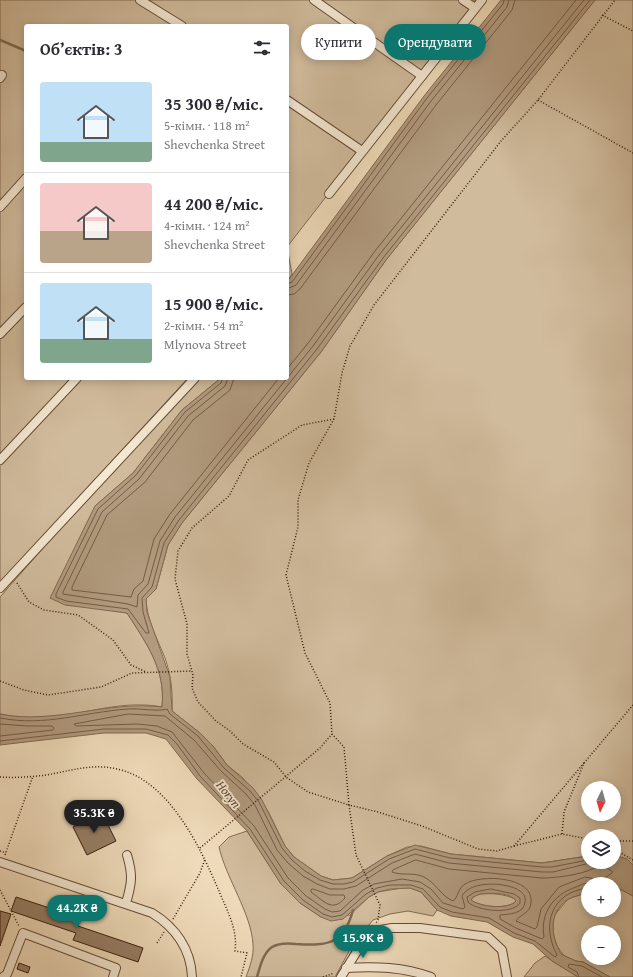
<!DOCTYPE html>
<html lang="uk">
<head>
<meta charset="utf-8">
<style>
  body { margin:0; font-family:"Gentium Book Plus",serif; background:#f2f2f3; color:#2b2b33; height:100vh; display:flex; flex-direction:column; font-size:15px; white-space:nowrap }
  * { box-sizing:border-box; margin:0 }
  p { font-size:13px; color:#7c7c81 }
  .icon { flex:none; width:22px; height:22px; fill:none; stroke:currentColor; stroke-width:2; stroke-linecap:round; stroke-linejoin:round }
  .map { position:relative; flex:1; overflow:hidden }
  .sheet { position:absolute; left:24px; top:24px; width:265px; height:356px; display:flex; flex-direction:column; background:#fff; border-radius:4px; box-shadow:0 2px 10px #0003 }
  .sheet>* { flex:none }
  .banner { position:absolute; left:301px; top:24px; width:272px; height:36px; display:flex; gap:8px }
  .needle { width:26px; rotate:185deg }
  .controls { position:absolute; left:581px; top:781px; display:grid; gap:8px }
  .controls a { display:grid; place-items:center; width:40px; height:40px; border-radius:50%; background:#fff; box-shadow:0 2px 10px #0003; font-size:20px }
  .price { position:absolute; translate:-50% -34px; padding:0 9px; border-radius:14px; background:#0f766e; color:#fff; font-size:13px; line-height:26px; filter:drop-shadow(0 1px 2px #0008) }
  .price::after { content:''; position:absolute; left:50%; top:24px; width:12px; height:9px; margin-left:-6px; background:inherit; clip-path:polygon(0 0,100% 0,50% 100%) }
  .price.current { background:#222; color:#fff }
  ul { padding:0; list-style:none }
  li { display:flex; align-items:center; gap:12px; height:100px; padding:0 16px }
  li+li { border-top:1px solid #e1e1e2 }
  li span { display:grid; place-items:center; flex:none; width:112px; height:80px; border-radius:4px; color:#555 }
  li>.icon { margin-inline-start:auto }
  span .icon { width:48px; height:48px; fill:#fffc; stroke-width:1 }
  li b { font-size:17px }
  h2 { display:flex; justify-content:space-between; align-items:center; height:48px; padding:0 16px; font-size:17px }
  .tag { padding:0 14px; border-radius:18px; background:#fff; box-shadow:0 2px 10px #0003; font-size:14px; line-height:36px }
  .tag.current { background:#0f766e; color:#fff }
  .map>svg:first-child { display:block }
</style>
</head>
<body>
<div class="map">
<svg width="633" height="977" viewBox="0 0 633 977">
  <rect width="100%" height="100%" fill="#efdbba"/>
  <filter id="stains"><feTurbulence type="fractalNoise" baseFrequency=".005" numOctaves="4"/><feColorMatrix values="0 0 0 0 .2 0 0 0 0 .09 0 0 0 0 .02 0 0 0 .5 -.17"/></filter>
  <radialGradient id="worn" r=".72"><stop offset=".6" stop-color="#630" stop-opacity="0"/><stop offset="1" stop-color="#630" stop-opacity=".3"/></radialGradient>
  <!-- green -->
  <g fill="#d0bb9c" stroke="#846c54" fill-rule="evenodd">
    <polygon points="0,0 479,0 287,247 292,274 287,282 287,26 26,26 26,378 188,378 0,583"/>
    <path d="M595 0H633V865L626 859 614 855V836H588V856L542 863 451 854 421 846 407 847 387 856 352 878 333 880 321 876 294 857 285 846 268 811 243 778 227 765 213 746 200 733 172 711C173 693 171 675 165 658 157 638 147 621 146 599L156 589 168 545 182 523 321 352 386 260ZM588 788H614V814H588Z"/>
    <path d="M198 378H221L182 410 133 473 95 506 98 608 127 613C146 643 166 669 162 707 126 700 91 712 55 717 38 719 17 718 0 714V597L88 497Z"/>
    <path d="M247 831 281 884 300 903 321 917 350 915 369 897 378 892 402 888H410L421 892 437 910 433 916 408 911 390 914 373 920 353 944 335 977H246C250 966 254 956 253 944 251 913 226 878 219 847L229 837Z"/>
    <path d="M614 888 622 890 633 896V977H610L583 962 576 961 565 957 557 946 553 934V917L568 899 588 892V910H614ZM588 932H614V958H588Z"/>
    <path d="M480 894C492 893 504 894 515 899L516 901C508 910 480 907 471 900L473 897Z"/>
    <polygon points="545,956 578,977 524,977 535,963"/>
  </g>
  <!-- water -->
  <path fill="#b19a7e" stroke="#816850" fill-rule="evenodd" d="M501 0H595L386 260 321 352 182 523 168 545 156 589 146 599 147 612 170 677 172 711 200 733 213 746 227 765 253 788 262 800 285 846 294 857 321 876 333 880 352 878 387 856 415 845 451 854 542 863 588 856V862H614V855L627 859 633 865V896L622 890 614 888V884H588V892C582 895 573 896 567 900 548 914 551 936 561 954L576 961 583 962 610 977H578L552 961 533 944 513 937 487 922 451 916 437 910 421 892 410 888 390 889 378 892 369 897 343 919 331 921 321 917 300 903 281 884 247 831 197 779 166 739 146 733H104L0 745V714C55 725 108 700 162 707 166 669 146 643 127 613L65 605 50 598 95 506 133 473 182 410 221 378H287V282L424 96ZM480 894C490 893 511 892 516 901 509 910 480 907 471 900L473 897Z"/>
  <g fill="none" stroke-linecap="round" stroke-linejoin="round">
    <!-- shore -->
    <g stroke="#745b44" stroke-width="1">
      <polyline points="287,284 292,282 427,98 503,4 504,0"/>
      <polyline points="287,289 296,285 431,101 507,7 509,0"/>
      <polyline points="287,295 294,294 300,289 436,105 512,10 515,0"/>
      <polyline points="287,369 309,342 375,251 576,0"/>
      <polyline points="223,378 221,383 185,412 136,475 98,509 56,594 56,597 66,601 128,609 146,633 149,633 143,612 142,598 152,587 164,543 179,520 317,349 383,258 590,0"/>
      <polyline points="228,378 225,386 188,416 139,479 102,512 63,592 63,594 128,604 137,607 138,595 148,584 160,541 175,517 313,346 379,255 584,0"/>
      <polyline points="234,378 230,390 193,420 145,482 107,515 72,587 72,590 131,597 134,589 143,581 154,539 170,514 279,378"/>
      <path d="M0 718C45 727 84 712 128 709 141 708 156 712 167 709L170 714 198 736 224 768 250 791 259 802 282 848 292 860 305 871 320 880 333 884H344L353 882 389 859 415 849 450 858 542 867H552L588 860"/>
      <polyline points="0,724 27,726 52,726 54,728 53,730 0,736"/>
      <path d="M0 741 104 729H146L168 735 177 744 200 776 250 829 284 881 303 900 323 914 332 917 342 915 366 894 377 888 390 885H411L423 889 440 907 452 912 489 918 514 933 535 941 555 957 557 955C541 925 551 892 588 888"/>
      <path d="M416 860 449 869 542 878C558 878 589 874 601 864L613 872 600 882 591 878 585 877 559 887 541 909 537 927 535 929 516 921C520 914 530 914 531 903 535 876 480 874 465 884 458 888 458 898 453 901 441 896 436 883 424 877 414 872 402 876 392 872L393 870Z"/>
      <path d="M591 884C585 882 581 885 576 887 553 895 540 913 544 937L542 939 516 928 500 919V915C509 914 524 914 525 902 526 897 524 894 520 891 508 882 470 880 462 896L465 907 463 909 443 903 431 889 420 882 402 879 374 884 363 890 340 911 332 912 325 909 306 896 288 878 254 826 204 773 172 732 157 726 137 724 76 726 74 724 128 714 165 716 194 740 221 771 246 794 255 805 277 850 288 863 303 876 317 884 330 889H344L356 886 392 863 415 854 449 863 542 872H553L594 862"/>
      <path d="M313 889 330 895H344L345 898C332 913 324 901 311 892V890Z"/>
      <path d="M491 889 514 894 520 898V903C512 915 477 911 468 902L467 897 475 892Z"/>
      <polyline points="579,977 577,972 568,967 569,964 582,966 602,977"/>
    </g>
    <!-- stream -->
    <g stroke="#816850" stroke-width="2.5">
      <polyline points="0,40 26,51"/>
      <path d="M257 977C260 967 263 953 272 947 279 943 288 943 296 944 329 946 344 944 353 910"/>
    </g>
  </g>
  <!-- building -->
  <g fill="#977f66" stroke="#381c0b">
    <polygon points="102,813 116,841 87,855 73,827"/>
    <polygon points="16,897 80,918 78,926 143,948 138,962 73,940 76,933 11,911"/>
    <polygon points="0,911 11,914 0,946"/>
    <polygon points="19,963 30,967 28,973 17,969"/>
  </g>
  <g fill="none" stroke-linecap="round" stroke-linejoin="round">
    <!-- minor casing -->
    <g stroke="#664c37" stroke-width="10">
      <g id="minor">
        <polyline points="140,0 182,26"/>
        <polyline points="314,0 422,76"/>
        <polyline points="463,0 475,8"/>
        <polyline points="0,78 2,75"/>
        <polyline points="287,100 362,151"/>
        <polyline points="329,194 482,0"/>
        <polyline points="0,207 26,178"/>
        <polyline points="0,334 26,307"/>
        <polyline points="0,460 77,378"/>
        <polyline points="0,588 195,378"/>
        <path d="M0 862 152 913C175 927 191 949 192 977"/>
        <path d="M126 903C132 883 133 875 127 855"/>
        <path d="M346 968C376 966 403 967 431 977"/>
        <polyline points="3,977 7,974 23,933 116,968 113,977"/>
        <polyline points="341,977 369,932 392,928 420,928 488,937 502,950 507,977"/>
      </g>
    </g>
    <!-- path -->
    <g stroke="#381c0b" stroke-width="1.5" stroke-dasharray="1 2" stroke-linecap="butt">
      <polyline points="602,15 633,31"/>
      <polyline points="538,100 633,153"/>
      <polyline points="334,419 302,425 248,460 229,496 192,528 178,551 175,579 187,624 187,654 193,675 192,688 198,702 216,721 230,731 243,744 274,762 286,777 308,792 349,805 356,855 380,905 378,920 376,923"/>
      <polyline points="17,583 29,602 44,610 78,615 113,640 131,665 146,672"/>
      <polyline points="0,681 24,690 48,695 101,687 132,673 192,671"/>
      <polyline points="584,763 514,846 497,851 478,849 422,826 378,812 349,805 344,747 332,734 330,703 305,653 286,575 298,527 298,500 309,463 334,419 342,373 350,346 374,305 501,141 538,100 615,0"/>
      <path d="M0 777C15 778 31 777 46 775 70 771 92 763 117 769 169 780 200 847 219 891 227 911 238 929 235 951L247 953 241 977"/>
      <polyline points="562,834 564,812 584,763 633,705"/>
      <polyline points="614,841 633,841"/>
      <polyline points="514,846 562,834 588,839"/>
      <polyline points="200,848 320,748 332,734"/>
      <polyline points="614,849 633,860"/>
      <polyline points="0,851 6,853"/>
      <polyline points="5,855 33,776"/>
      <polyline points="0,890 19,926"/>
      <polyline points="92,913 105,906"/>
      <polyline points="173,919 200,873 205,859"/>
      <polyline points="157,943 164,932"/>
      <polyline points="323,977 334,973"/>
    </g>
    <!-- minor -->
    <use href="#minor" stroke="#f5e8d2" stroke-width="8"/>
  </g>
  <g text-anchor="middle" stroke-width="3.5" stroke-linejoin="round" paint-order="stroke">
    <!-- water labels -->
    <g font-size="13" font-style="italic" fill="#624833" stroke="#f5e8d2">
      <text transform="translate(229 794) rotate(52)" y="5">Horyn</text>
    </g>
  </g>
  <rect width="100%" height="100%" filter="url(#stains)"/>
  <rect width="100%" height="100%" fill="url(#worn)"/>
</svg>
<div class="controls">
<a><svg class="needle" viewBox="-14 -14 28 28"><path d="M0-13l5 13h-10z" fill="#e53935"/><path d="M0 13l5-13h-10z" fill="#7c7c81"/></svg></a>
<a><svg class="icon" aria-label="layers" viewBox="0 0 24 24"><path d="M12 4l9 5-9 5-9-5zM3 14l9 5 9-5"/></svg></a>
<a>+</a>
<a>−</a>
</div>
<b class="price current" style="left:94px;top:834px">35.3K ₴</b>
<b class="price" style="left:77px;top:929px">44.2K ₴</b>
<b class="price" style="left:363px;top:959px">15.9K ₴</b>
<div class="banner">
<a class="tag">Купити</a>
<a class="tag current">Орендувати</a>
</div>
<section class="sheet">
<h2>Об’єктів: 3<svg class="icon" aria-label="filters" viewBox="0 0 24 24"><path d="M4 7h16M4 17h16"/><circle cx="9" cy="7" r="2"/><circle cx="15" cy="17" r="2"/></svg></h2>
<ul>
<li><span style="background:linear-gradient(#bfe0f5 75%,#7fa58c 0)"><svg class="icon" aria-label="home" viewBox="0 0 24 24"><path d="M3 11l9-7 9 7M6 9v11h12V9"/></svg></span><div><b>35 300 ₴/міс.</b><p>5-кімн. · 118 m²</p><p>Shevchenka Street</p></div></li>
<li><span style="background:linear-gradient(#f6c9c9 60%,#b9a48a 0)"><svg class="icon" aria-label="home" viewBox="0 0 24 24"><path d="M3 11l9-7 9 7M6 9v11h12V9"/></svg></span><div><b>44 200 ₴/міс.</b><p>4-кімн. · 124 m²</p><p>Shevchenka Street</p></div></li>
<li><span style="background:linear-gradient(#bfe0f5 70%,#7fa58c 0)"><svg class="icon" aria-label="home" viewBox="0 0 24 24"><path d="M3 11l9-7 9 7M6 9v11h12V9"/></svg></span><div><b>15 900 ₴/міс.</b><p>2-кімн. · 54 m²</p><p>Mlynova Street</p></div></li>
</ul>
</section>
</div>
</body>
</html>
